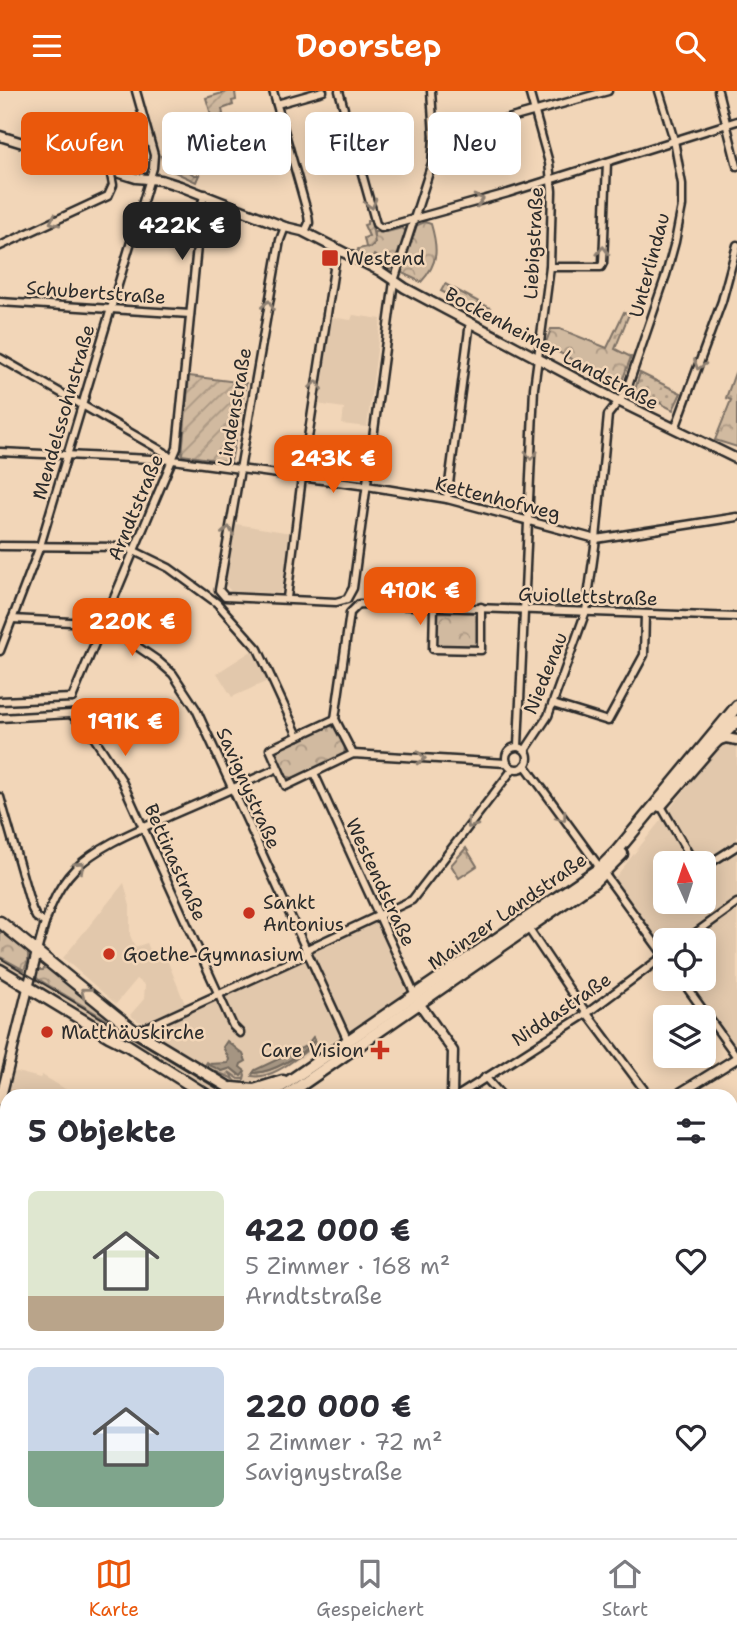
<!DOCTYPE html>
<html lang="de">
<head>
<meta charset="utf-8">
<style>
  body { margin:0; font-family:"Shantell Sans",sans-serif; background:#f2f2f3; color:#2b2b33; height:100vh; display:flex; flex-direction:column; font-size:26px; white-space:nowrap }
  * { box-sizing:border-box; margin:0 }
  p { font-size:23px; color:#7c7c81 }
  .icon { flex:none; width:38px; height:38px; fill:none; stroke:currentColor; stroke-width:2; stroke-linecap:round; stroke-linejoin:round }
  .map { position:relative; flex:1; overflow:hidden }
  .details { position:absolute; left:0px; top:998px; width:738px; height:450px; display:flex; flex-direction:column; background:#fff; border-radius:21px 21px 0 0; box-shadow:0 4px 18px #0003 }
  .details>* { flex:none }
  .banner { position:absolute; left:21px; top:21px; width:696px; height:63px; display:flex; gap:14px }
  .needle { width:46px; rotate:357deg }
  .tools { position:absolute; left:653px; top:760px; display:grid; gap:14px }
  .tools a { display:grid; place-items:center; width:63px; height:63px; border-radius:10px; background:#fff; box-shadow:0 4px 18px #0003; font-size:35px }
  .price { position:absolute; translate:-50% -60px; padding:0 16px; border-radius:14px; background:#ea580c; color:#fff; font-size:23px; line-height:46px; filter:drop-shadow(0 2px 4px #0008) }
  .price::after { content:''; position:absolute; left:50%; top:42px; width:21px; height:16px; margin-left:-10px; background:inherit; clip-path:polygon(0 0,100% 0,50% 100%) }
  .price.current { background:#222; color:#fff }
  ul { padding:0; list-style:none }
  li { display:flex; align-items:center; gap:21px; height:175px; padding:0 28px }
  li+li { border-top:2px solid #e1e1e2 }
  li span { display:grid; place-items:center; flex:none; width:196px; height:140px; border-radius:10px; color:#555 }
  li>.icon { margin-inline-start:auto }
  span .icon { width:84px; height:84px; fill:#fffc; stroke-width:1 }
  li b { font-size:30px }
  h2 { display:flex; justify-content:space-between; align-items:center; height:84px; padding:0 28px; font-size:30px }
  .chip { padding:0 24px; border-radius:10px; background:#fff; box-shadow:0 4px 18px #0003; font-size:24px; line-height:63px }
  .chip.current { background:#ea580c; color:#fff }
  header { display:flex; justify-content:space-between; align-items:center; height:91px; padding:0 28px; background:#ea580c; color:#fff; font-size:32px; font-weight:600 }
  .dock { display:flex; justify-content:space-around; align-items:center; height:98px; border-top:2px solid #e1e1e2; background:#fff; font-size:19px; color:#7c7c81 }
  .dock a { display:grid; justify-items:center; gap:4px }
  .dock .current { color:#ea580c }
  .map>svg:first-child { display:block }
</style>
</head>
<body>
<header><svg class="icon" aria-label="menu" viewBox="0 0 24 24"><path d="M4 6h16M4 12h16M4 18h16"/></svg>Doorstep<svg class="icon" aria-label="search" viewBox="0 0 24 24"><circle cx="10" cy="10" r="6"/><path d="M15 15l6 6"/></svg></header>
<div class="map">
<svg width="737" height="1447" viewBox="0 0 737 1447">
  <defs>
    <pattern id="grass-dots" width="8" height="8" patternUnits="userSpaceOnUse" patternTransform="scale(1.75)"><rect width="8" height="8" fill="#d1baa0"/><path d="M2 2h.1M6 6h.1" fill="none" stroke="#aa9783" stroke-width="1.8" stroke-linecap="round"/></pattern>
    <pattern id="forest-crowns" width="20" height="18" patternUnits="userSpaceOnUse" patternTransform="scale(1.75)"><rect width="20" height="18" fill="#d1baa0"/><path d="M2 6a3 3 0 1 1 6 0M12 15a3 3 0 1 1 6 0" fill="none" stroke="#aa9783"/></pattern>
    <pattern id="garden-furrows" width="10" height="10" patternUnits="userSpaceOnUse" patternTransform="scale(1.75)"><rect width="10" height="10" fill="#d1baa0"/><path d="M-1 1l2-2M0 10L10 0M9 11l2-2" fill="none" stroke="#aa9783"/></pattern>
  </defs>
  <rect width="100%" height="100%" fill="#f2d6b8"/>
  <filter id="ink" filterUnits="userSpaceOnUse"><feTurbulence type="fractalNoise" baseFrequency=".0143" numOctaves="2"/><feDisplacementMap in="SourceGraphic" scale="14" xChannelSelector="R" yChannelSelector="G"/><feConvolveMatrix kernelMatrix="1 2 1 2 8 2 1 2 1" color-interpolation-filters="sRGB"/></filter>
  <g filter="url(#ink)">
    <!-- built -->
    <g fill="#e2c8ac" fill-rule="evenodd">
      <polygon points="353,224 381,228 367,336 342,333 344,317 317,313 330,226 351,229"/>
      <polygon points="236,433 291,442 281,502 232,501 227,496 225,492"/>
      <polygon points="253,559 259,566 270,589 232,606 217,582"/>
      <path d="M734 633 737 640V957L686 887H704V849H665V858L614 788 688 695 683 690ZM665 772H704V810H665Z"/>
      <polygon points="124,792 130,815 130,844 135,856 147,852 153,866 164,861 185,913 144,931 138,930 130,924 144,908 145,894 137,888 116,913 63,867"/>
      <polygon points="374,831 380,833 406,899 403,905 355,937 273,983 250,991 234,989 203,976 147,943 147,938 312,865 313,859"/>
      <polygon points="0,866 40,890 42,888 117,936 234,1004 219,1004 145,959 122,948 0,873"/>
      <polygon points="13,980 40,987 42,984 75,1004 7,1004"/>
      <polygon points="732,1305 737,1310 737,1360 735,1362 732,1359"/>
      <polygon points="12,1440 363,1440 354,1447 2,1447"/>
    </g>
    <!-- grass -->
    <g fill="url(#grass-dots)" stroke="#7e7266" stroke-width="2">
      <polygon points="640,282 681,302 673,319 635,299"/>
      <polygon points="207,971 222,980 231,977 239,984 244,981 245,984 244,988 239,988 229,981 234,988 204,976"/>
    </g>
    <!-- forest -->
    <g fill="url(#forest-crowns)" stroke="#7e7266" stroke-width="2">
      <path d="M425 131 431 133C438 157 439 172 421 191L400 181 415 135Z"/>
      <polygon points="402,137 406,140 397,172 391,178 382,174 384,169 374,164 371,170 357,163 358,158 373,155 374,141 387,141"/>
      <polygon points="445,193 490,217 486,224 441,200"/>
      <polygon points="624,221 629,223 615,258 631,266 622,290 618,293 545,254 551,238 560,238 607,257"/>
      <polygon points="735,282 737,283 737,356 715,349 731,309 726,307"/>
      <polygon points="437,521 478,522 477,556 436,555"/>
      <polygon points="327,634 337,637 345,655 344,664 293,687 284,685 275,662 277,658"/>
      <polygon points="466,757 477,775 459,787 451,774"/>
      <polygon points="0,835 28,861 28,870 24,879 0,866"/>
      <polygon points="45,874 141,948 141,949 38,888 36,886 37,879 43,879"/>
      <path d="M315 949 316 951 313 955C297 966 273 989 252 985L253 982C273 982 302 964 315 949Z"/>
    </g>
    <!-- garden -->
    <g fill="url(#garden-furrows)" stroke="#7e7266" stroke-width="2">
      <polygon points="229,0 237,0 235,1 236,9 232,10 233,14 222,18 224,28 236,25 243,49 252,47 251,41 256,39 255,34 260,32 264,49 252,53 257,70 244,68 233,35 216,40 206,7"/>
      <polygon points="202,44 187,79 194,84 199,84 196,91 166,77 161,65 191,56 196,46"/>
      <polygon points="367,129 371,129 375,152 370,157 366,156 364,147 369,145 364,134 367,133"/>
      <polygon points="189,285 246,292 231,371 182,364"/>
    </g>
    <!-- water -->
    <g fill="#a59582" stroke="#746b5f" stroke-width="2">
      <path d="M313 946 315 949C302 964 272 982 253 982L255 979 306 955Z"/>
      <polygon points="227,950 243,963 246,970 241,973 240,976 245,980 241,985 231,977 222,980 207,973 228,972 229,968 223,956"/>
    </g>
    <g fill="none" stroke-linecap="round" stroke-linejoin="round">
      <!-- tertiary-tunnel -->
      <g stroke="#cab49c" stroke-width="7" stroke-dasharray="7 3.5" stroke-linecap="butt">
        <polyline points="78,1440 80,1447"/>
        <polyline points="86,1440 88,1447"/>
      </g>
      <!-- minor casing -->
      <g stroke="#2b2b2b" stroke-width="11">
        <g id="minor">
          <polyline points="273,0 308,124 309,132 305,141"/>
          <polyline points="339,0 376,133 381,137 508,102 737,30"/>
          <polyline points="718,0 737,75"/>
          <polyline points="277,13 323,0"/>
          <polyline points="434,46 443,46 608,0"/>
          <polyline points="285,136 280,149 219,499 225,506 336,511 347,508 353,497 394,190 432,72 434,46 431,0"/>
          <polyline points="0,155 108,105 113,94 110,79"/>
          <polyline points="550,176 601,176 603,172 607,71"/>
          <polyline points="0,211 190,223"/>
          <polyline points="0,267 164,361 173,369"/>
          <polyline points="675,338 722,210 737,154"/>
          <polyline points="0,361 173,369 367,395 447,408 596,448 737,426"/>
          <polyline points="447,408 470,231"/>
          <polyline points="0,455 126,456 169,477 217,512 258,558 298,645"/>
          <polyline points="287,507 302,386 337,158"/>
          <polyline points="434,515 433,558 481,559 481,516"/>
          <polyline points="12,528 90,532 110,537 157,569 173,583 196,618 348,950"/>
          <polyline points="0,560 40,455 153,77 154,64 136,0"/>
          <polyline points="72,607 177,357 201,115 205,103"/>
          <polyline points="0,610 72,607"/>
          <polyline points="553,613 608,630 644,564 645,523"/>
          <polyline points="71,623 93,645 121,688 233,935 240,942"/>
          <polyline points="0,627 71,623"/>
          <polyline points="335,628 350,522 359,513 737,526"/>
          <polyline points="335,628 270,658 286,695 353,663 506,672"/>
          <polyline points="335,628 353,663"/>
          <polyline points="518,655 534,297 550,176 552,100 549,72 529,0"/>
          <circle cx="517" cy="667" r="11"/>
          <polyline points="526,658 548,625 586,520 596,448 608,324 626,301 666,184 675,151 682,115 682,93 674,49 659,0"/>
          <polyline points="525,674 665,866"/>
          <polyline points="314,682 416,906"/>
          <polyline points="0,706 32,818 36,826 45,832"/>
          <polyline points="661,715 694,772"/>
          <polyline points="704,776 737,755"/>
          <polyline points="528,837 571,901"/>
          <polyline points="686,849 737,812"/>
          <polyline points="305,859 412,809 512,679"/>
          <path d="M37 861C45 831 52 801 75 778 101 752 141 738 174 723 209 708 243 693 278 677"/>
          <polyline points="680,887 737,966"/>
          <polyline points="574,905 648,1004"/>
          <polyline points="136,939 145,937 307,863"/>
          <polyline points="485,986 501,1004"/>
          <polyline points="459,1004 586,923 665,864"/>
          <polyline points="0,1018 7,1023"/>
          <polyline points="732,1112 737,1119"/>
          <polyline points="732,1202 737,1200"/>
          <polyline points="732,1247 737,1252"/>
          <polyline points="439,1440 444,1447"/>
          <polyline points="651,1444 660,1440"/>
          <polyline points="363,1447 373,1440"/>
        </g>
      </g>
      <!-- tertiary casing -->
      <g stroke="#2b2b2b" stroke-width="12">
        <polyline id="tertiary" points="0,1295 7,1305"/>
      </g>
      <!-- secondary casing -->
      <g stroke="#2b2b2b" stroke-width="13">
        <g id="secondary">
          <polyline points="0,45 136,87 161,89 180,95 285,136 302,140 380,180 405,197 618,310 737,368"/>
          <polyline points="717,650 726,647 737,649"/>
          <polyline points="419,912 453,960 452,1004"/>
          <polyline points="677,1004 737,967"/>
          <polyline points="0,1010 37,861"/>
          <polyline points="732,1387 737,1381"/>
          <polyline points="675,1447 682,1440"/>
        </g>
      </g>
      <!-- primary casing -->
      <g stroke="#2b2b2b" stroke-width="15">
        <g id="primary">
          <polyline points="660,715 712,655 737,630"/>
          <polyline points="0,831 133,939 241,1004"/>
          <polyline points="0,879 109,945 127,954 206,1004"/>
          <polyline points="233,997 254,999 283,990"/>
          <polyline points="269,1004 600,777 617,760 737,615"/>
          <polyline points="287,1004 594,791 622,763"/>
          <polyline points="0,1193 7,1188"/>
          <polyline points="0,1205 7,1200"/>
          <polyline points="530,1447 531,1440"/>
          <polyline points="546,1447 546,1440"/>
        </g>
      </g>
      <!-- minor -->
      <use href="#minor" stroke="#f2d6b8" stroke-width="6"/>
      <!-- tertiary -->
      <use href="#tertiary" stroke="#f2d6b8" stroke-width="7"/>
      <!-- secondary -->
      <use href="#secondary" stroke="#f2d6b8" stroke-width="8"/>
      <!-- primary -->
      <use href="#primary" stroke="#f2d6b8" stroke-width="10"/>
      <!-- tram -->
      <g stroke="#2b2b2b" stroke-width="2">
        <polyline points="0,867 231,1004"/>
        <polyline points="0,1197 7,1192"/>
        <polyline points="732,1201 737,1198"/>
        <polyline points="441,1440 446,1447"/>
        <polyline points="365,1447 375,1440"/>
        <polyline points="538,1447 539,1440"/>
      </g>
      <!-- rail -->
      <g stroke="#2b2b2b" stroke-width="2">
        <polyline points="34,1447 41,1440"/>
        <polyline points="56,1447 65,1440"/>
        <polyline points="84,1447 94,1440"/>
        <polyline points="165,1447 176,1440"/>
        <polyline points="193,1447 204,1440"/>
        <polyline points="214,1447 223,1440"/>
        <polyline points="230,1447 240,1440"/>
        <polyline points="282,1447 292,1440"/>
        <polyline points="298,1447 308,1440"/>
      </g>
    </g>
    <!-- one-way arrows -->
    <defs><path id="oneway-chevron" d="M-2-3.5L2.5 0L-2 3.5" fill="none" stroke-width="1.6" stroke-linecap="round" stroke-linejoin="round" transform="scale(1.75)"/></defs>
    <g stroke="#8e8072">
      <use href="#oneway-chevron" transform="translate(479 109) rotate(-15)"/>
      <use href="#oneway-chevron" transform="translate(371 113) rotate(74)"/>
      <use href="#oneway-chevron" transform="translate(54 130) rotate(155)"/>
      <use href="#oneway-chevron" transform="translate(603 160) rotate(-88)"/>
      <use href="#oneway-chevron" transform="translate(268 214) rotate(-80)"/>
      <use href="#oneway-chevron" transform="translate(699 274) rotate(110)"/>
      <use href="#oneway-chevron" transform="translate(316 294) rotate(-82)"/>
      <use href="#oneway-chevron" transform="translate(531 364) rotate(92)"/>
      <use href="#oneway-chevron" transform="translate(228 440) rotate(-80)"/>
      <use href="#oneway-chevron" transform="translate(421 667) rotate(3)"/>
      <use href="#oneway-chevron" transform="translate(562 726) rotate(53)"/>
      <use href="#oneway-chevron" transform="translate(471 733) rotate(127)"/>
      <use href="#oneway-chevron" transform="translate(80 775) rotate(-42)"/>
      <use href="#oneway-chevron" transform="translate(85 901) rotate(-141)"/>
    </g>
  </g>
  <!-- markers -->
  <g fill="#c8321e" stroke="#f2d6b8" stroke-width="2.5">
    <rect x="321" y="158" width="18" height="18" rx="3.5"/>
    <circle cx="249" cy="822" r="7"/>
    <circle cx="109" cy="863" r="7"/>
    <circle cx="47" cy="941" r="7"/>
    <path d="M376.5 948.5h7v7h7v7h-7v7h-7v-7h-7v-7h7z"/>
  </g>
  <g text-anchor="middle" stroke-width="5" stroke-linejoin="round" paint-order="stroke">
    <!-- street labels -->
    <g font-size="19" fill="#2b2b2b" stroke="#f2d6b8">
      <text transform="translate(533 152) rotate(-87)" y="7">Liebigstraße</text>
      <text transform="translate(649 174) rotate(-75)" y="7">Unterlindau</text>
      <text transform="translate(96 201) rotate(4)" y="7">Schubertstraße</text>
      <text transform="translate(552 257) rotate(28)" y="7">Bockenheimer Landstraße</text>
      <text transform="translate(234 316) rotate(-80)" y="7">Lindenstraße</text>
      <text transform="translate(63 321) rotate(-74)" y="7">Mendelssohnstraße</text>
      <text transform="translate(498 407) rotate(14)" y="7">Kettenhofweg</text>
      <text transform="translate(135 416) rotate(-67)" y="7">Arndtstraße</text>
      <text transform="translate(588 505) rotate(2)" y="7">Guiollettstraße</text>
      <text transform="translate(545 582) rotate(-68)" y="7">Niedenau</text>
      <text transform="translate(249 697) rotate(66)" y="7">Savignystraße</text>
      <text transform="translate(176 771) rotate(66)" y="7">Bettinastraße</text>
      <text transform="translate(381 791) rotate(65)" y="7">Westendstraße</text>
      <text transform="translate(507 820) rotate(-35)" y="7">Mainzer Landstraße</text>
      <text transform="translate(561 918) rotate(-34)" y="7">Niddastraße</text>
    </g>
    <!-- poi labels -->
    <g font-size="19" fill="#2b2b2b" stroke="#f2d6b8" text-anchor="start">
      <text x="346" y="174">Westend</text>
      <text x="263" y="818">Sankt<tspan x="263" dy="22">Antonius</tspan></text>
      <text x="123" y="870">Goethe-Gymnasium</text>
      <text x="61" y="948">Matthäuskirche</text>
      <text x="364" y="966" text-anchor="end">Care Vision</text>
    </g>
  </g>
</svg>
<div class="tools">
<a><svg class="needle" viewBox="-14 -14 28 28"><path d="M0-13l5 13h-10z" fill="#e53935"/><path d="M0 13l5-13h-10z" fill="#7c7c81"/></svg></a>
<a><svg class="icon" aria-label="locate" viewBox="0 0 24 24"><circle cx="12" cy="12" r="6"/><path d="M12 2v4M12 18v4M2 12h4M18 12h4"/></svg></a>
<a><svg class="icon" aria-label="layers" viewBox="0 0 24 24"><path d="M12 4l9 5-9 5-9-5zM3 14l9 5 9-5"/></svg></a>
</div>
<b class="price current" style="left:182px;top:171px">422K €</b>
<b class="price" style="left:333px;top:404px">243K €</b>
<b class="price" style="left:420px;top:536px">410K €</b>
<b class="price" style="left:132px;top:567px">220K €</b>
<b class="price" style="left:125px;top:667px">191K €</b>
<div class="banner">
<a class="chip current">Kaufen</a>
<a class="chip">Mieten</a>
<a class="chip">Filter</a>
<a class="chip">Neu</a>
</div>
<section class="details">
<h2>5 Objekte<svg class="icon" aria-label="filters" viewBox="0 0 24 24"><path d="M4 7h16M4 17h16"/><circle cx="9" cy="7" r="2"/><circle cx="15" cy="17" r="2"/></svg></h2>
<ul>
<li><span style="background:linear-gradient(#dfe7d0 75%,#b9a48a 0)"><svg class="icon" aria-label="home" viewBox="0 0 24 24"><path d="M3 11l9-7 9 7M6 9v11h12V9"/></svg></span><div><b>422 000 €</b><p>5 Zimmer · 168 m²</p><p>Arndtstraße</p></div><svg class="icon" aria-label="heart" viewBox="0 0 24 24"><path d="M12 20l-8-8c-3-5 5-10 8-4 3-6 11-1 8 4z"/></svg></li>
<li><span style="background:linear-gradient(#c9d6e8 60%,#7fa58c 0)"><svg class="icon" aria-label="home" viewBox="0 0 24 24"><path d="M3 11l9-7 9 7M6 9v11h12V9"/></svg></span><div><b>220 000 €</b><p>2 Zimmer · 72 m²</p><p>Savignystraße</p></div><svg class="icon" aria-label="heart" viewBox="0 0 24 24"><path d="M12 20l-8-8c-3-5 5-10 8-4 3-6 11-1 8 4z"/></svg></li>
</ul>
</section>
</div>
<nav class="dock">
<a class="current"><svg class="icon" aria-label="map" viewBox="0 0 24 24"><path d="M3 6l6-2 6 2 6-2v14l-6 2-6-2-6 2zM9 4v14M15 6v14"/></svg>Karte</a>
<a><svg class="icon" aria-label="saved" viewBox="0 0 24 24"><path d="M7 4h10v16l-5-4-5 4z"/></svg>Gespeichert</a>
<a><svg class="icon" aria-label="home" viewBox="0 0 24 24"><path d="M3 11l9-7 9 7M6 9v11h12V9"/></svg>Start</a>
</nav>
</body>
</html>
